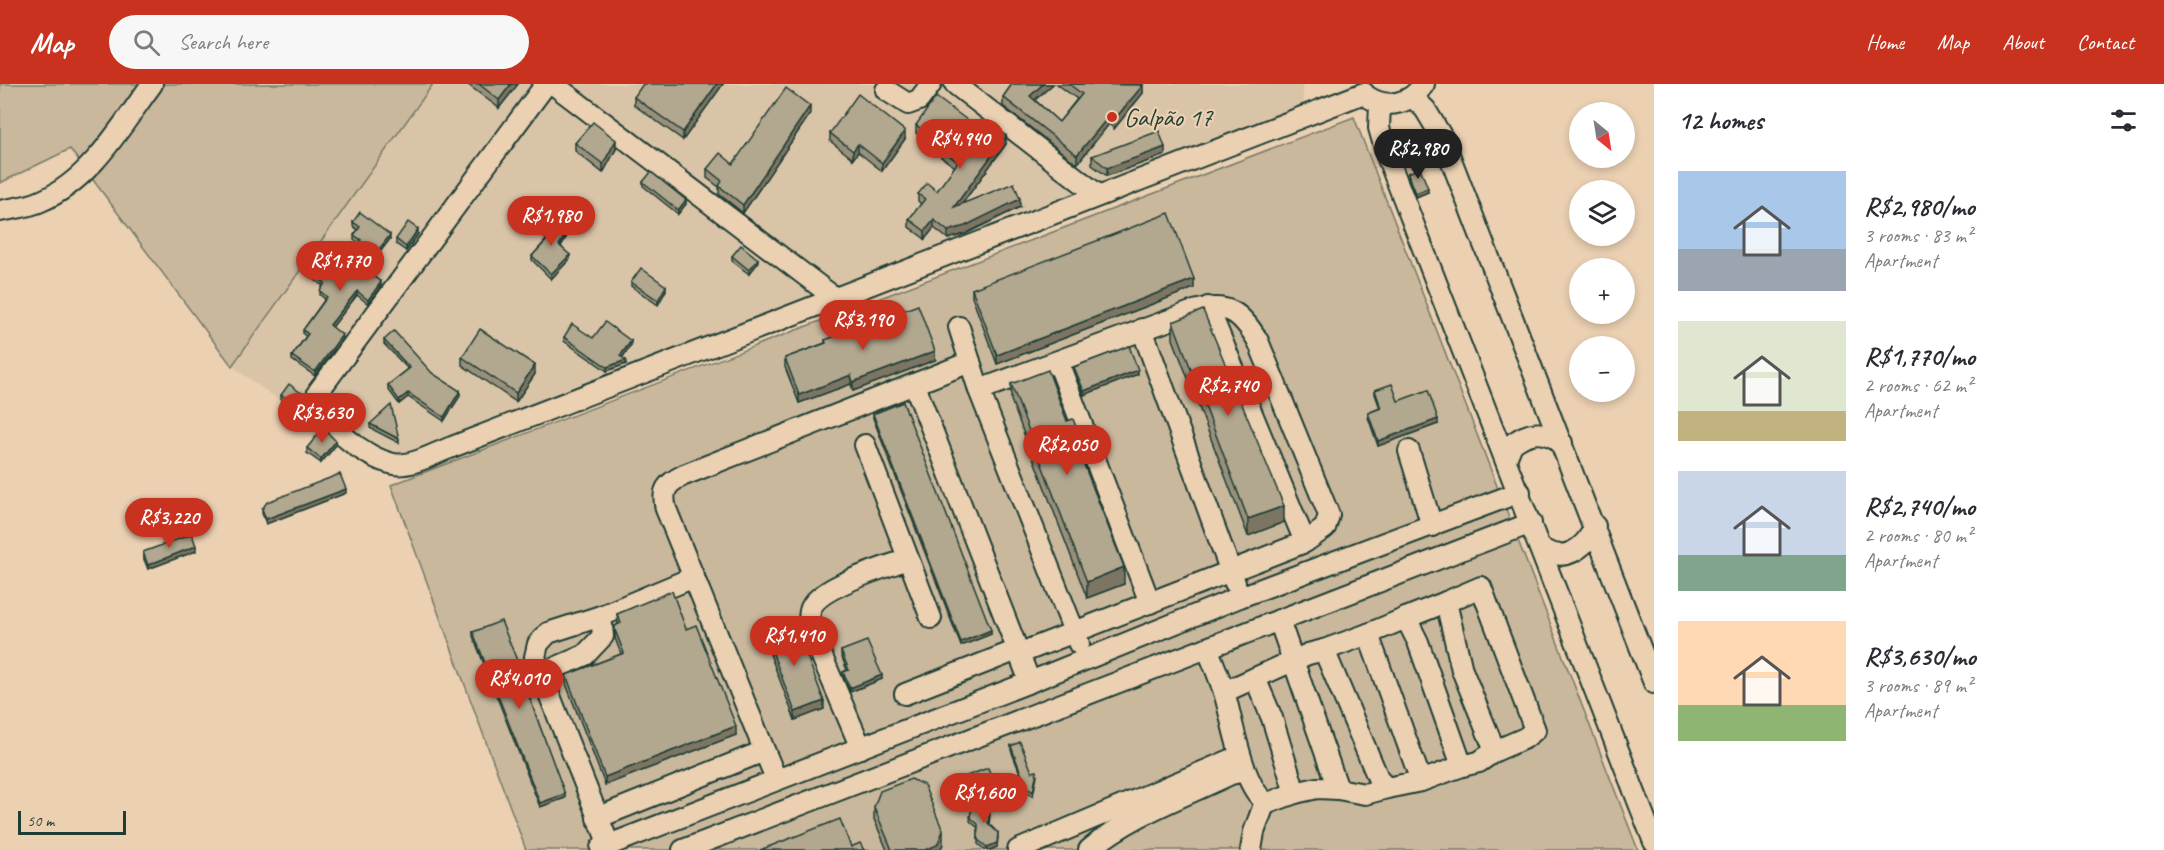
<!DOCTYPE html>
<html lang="en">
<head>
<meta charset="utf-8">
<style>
  body { margin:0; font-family:Caveat,sans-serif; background:#f7f7f7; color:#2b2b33; height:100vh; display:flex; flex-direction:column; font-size:22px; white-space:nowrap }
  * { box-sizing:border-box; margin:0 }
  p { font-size:20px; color:#7c7c81 }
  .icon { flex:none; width:33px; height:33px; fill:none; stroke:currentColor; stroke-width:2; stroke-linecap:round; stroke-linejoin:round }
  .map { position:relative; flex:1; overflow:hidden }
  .panel { display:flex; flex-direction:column; background:#fff; width:510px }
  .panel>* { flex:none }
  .needle { width:39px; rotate:150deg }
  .controls { position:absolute; left:1569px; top:18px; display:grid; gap:12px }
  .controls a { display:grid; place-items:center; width:66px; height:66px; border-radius:50%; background:#fff; box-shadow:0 3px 9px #0003; font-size:30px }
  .scale { position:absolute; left:18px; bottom:15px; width:108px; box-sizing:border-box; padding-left:6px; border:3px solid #1f3d34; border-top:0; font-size:16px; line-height:21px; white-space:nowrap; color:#1f3d34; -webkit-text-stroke:4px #ebd0b2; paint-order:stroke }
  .price { position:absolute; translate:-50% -51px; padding:0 14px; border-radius:21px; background:#c8321e; color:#fff; font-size:20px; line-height:39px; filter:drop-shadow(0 2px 3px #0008) }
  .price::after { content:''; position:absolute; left:50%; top:36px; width:18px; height:14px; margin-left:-9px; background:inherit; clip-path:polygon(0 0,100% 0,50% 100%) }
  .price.selected { background:#222; color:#fff }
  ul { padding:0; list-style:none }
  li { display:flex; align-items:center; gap:18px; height:150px; padding:0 24px }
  li span { display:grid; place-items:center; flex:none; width:168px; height:120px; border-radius:0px; color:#555 }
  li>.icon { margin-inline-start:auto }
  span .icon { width:72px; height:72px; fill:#fffc; stroke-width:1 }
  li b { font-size:26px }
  h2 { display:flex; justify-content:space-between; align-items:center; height:72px; padding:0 24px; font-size:26px }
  header { display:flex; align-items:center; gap:36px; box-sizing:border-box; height:84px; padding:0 30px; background:#c8321e; color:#fff }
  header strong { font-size:28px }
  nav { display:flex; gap:33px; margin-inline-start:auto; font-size:21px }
  .search { width:420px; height:54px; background:#f7f7f7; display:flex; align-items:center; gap:15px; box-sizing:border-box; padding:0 21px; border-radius:33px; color:#7c7c81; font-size:22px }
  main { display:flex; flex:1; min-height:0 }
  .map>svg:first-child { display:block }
</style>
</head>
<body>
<header>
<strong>Map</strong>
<div class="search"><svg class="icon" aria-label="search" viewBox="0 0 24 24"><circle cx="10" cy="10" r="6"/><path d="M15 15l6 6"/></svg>Search here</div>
<nav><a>Home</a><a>Map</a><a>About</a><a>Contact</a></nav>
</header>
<main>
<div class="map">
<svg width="1654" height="766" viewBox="0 0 1654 766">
  <rect width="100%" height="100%" fill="#ebd0b2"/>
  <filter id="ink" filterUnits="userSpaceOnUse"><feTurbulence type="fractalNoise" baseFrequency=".0167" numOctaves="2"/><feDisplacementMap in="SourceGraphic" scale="12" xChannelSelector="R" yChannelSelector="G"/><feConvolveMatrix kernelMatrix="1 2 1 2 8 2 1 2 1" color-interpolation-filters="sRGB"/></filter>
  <g filter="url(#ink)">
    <!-- built -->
    <polygon fill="#dac4a8" points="433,0 1302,0 1304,21 371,383 232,282"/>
    <!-- green -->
    <g fill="#cab89d" stroke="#747a68" stroke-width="1.5">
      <polygon points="0,0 433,0 232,282 70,65 0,99"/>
      <polygon points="1354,33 1638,766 526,766 391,401"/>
    </g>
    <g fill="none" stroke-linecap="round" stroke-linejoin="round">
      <!-- minor casing -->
      <g stroke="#1f3d34" stroke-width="24">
        <g id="minor">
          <path d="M546 0 318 308C316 337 366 375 394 380 412 383 435 369 452 363L1364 9"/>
          <polyline points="553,0 835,214"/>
          <polyline points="955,0 1098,111"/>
          <polyline points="886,6 908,20 919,16 931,0"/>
          <path d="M1368 13C1388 26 1411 19 1424 0"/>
          <polyline points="1413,14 1425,25 1443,55 1654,599"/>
          <polyline points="1380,20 1379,44 1387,72 1654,758"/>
          <path d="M0 127C13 124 29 123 41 117 91 96 121 42 152 0"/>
          <polyline points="1208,223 1305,458"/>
          <polyline points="959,243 979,306 1079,560"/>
          <polyline points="1142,245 1235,499"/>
          <polyline points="1058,278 1150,519"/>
          <polyline points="915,302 1030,598"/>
          <path d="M979 306 1194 227C1228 218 1241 228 1258 257L1329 431 1325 444 1305 458 1018 570"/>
          <polyline points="865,361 931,534"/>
          <polyline points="1409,367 1432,442"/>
          <path d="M1506 375 1512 360C1529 347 1544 345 1562 359"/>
          <path d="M1541 464C1564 480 1585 465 1595 442"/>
          <polyline points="1406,534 1446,518"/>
          <path d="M1207 564C1213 578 1219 593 1224 608 1232 633 1243 708 1268 719L1295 709"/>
          <polyline points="1324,566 1368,550"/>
          <polyline points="541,590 585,571 603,552 601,532"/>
          <polyline points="1255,594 1272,634 1295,709 1317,704 1338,705 1279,536"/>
          <polyline points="1224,608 1308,570 1324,566 1379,696 1387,704 1421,697 1368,550 1406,534 1418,558 1462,682 1479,678 1495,667 1462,586 1446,518 1481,503 1535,646 1525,654 1495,667"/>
          <polyline points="905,610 1007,570"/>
          <path d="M861 664 814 554C811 545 808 536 810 527 815 503 887 483 908 475"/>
          <path d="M776 695 666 425C661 406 667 399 684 391L970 278"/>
          <polyline points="1421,697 1462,682"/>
          <polyline points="1338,705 1365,710 1387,704"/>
          <polyline points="597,734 764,667"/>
          <polyline points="609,761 538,582 535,573 538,560 548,549 601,532 694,493"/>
          <polyline points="601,764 1030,598 1240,513 1520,408"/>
          <polyline points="683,766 1531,439"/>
          <polyline points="1018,766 1240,672"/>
          <path d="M1089 766C1130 731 1183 713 1231 690L1245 687"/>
          <polyline points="1251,766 1254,748 1265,718"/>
        </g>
      </g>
      <!-- minor -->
      <use href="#minor" stroke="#ebd0b2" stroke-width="20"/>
    </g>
    <!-- wall -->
    <g fill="#99907b" stroke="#1f3d34" stroke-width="1.5">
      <polygon points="467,0 518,0 499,24"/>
      <polygon points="723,0 683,56 634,21 634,13"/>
      <polygon points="1012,0 1053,0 1035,16 1059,38 1077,15 1057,0 1142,0 1143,9 1114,45 1109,40 1077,80 1003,22 1003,13"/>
      <polygon points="810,30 743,129 719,110 719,103 707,94 707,85 733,80"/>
      <polygon points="916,41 982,47 1006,60 962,120 1020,123 965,150 948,155 934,144 925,155 909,143 909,135 921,120 918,117 918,110 937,107 955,83 931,66 931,60 916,49"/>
      <polygon points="830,49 905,55 882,87 858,68 853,75 830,57"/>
      <polygon points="575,59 616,65 603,89 575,67"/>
      <polygon points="1165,71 1107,92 1092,81 1092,72"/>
      <polygon points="1408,89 1428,108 1416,113 1408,93"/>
      <polygon points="643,98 686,120 678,130 643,102"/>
      <polygon points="353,138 390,155 366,186 381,202 368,220 357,211 332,243 342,255 315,292 292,276 292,272 306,252 303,250 303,246 325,215 320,211 320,207 323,202 301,186 301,182 334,190 359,159 354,156 354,151 358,146 353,142"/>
      <polygon points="536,144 567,152 561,162 570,175 551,195 532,176 532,172 547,155 536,148"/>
      <polygon points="418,150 406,167 396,160 396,155"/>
      <polygon points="732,172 758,179 749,190 732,177"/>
      <polygon points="631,198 666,206 658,221 631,202"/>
      <polygon points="1194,204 997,280 972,213 972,205"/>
      <polygon points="1173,238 1284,438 1248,452 1173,255"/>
      <polygon points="564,253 593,254 631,261 622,274 626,280 607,287 564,257"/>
      <polygon points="384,256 432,289 460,312 444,337 408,313 399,320 388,305 388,301 408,285 384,260"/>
      <polygon points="825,256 935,276 853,307 851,300 799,319 785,283 785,274 825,259"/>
      <polygon points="462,273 535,290 516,318 462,281"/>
      <polygon points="1074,283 1138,290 1084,311 1074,287"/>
      <polygon points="1011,300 1078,364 1124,500 1087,514 1011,316"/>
      <polygon points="1375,306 1398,317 1438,340 1378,362 1368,333 1368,329 1380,324 1375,310"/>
      <polygon points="281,311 301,313 293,324 281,316"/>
      <polygon points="873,330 991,550 961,562 873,334"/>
      <polygon points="370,340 399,355 399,359 370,344"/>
      <polygon points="336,361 321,379 307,369 307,364"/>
      <polygon points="346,409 266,440 262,429 262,425"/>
      <polygon points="196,467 148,485 143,473 143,468"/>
      <polygon points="617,530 686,545 736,651 605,701 566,600 566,591 621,570 615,554 615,542 618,540"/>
      <polygon points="473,548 527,605 527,606 565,714 540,723 473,552"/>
      <polygon points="765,549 824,625 795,636 765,557"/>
      <polygon points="841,567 882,595 850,608 843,592 843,588 847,586 841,571"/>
      <polygon points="1011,662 1032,688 1037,691 1033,712 1015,699 1015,694 1021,692 1011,666"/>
      <polygon points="964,693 995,705 974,713 990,730 989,740 998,753 997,763 990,766 985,766 978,760 978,744 970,737 974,713 970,715 964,698"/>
      <polygon points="874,723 943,760 940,766 887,766 874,735"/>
    </g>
    <!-- shaded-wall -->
    <g fill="#7d7564" stroke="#1f3d34" stroke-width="1.5">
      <polygon points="511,0 518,0 499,24 499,16"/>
      <polygon points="717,0 723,0 683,56 683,48"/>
      <polygon points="1043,0 1053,0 1030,20 1030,12"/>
      <polygon points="1143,1 1143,9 1114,45 1114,36"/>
      <polygon points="810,22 810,30 743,129 743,121"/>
      <polygon points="1109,32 1109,40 1077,80 1077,71"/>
      <polygon points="905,47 905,55 882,87 882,79"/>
      <polygon points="1006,52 1006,60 954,131 954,123"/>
      <polygon points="616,56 616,65 603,89 603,80"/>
      <polygon points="858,60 858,68 853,75 853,67"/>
      <polygon points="1165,63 1165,71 1107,92 1107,84"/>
      <polygon points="1428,104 1428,108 1416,113 1416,109"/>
      <polygon points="1020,115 1020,123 965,150 948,155 948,147"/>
      <polygon points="686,116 686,120 678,130 678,126"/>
      <polygon points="934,136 934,144 925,155 925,147"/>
      <polygon points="418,145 418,150 406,167 406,163"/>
      <polygon points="567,148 567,152 559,165 559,161"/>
      <polygon points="390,151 390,155 364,189 364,185"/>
      <polygon points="570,171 570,175 551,195 551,190"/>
      <polygon points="758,175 758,179 749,190 749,186"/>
      <polygon points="1194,195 1194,204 997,280 997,271"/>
      <polygon points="381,198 381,202 368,220 368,216"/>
      <polygon points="666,202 666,206 658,221 658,216"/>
      <polygon points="357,207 357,211 330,246 330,241"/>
      <polygon points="342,251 342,255 315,292 315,288"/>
      <polygon points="631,257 631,261 620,277 620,272"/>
      <polygon points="935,267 935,276 853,307 853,298"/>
      <polygon points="626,276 626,280 607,287 607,283"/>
      <polygon points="535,281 535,290 516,318 516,309"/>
      <polygon points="1138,286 1138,290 1084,311 1084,307"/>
      <polygon points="851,291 851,300 799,319 799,311"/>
      <polygon points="460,307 460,312 444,337 444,333"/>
      <polygon points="301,309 301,313 293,324 293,320"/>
      <polygon points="408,309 408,313 399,320 399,316"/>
      <polygon points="1438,335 1438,340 1378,362 1378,357"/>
      <polygon points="1078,348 1078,364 1072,350"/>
      <polygon points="336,357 336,361 321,379 321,375"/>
      <polygon points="346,405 346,409 266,440 266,435"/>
      <polygon points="1284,422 1284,438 1248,452 1248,435"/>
      <polygon points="196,462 196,467 148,485 148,481"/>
      <polygon points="1124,483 1124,500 1087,514 1087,498"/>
      <polygon points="991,546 991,550 961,562 961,558"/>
      <polygon points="882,591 882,595 850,608 850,604"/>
      <polygon points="824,617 824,625 795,636 795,628"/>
      <polygon points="736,642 736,651 605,701 605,693"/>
      <polygon points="995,701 995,705 970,715 970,710"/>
      <polygon points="565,710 565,714 540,723 540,719"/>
      <polygon points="943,747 943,760 940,766 925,766"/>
      <polygon points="998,749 997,763 990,766 987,766 987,763"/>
    </g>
    <!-- building -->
    <g fill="#b2a78f" stroke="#1f3d34" stroke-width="1.5">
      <polygon points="479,0 511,0 499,16"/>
      <polygon points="643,0 717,0 683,48 634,13"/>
      <polygon points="1012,0 1043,0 1030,12 1059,38 1082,10 1069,0 1143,1 1114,36 1109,32 1077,71 1003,13"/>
      <polygon points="786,4 810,22 743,121 719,102 722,97 707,85 720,69 733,80"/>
      <polygon points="858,10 905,47 882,79 858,60 853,67 830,49"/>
      <polygon points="936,13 982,47 988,38 1006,52 954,123 1014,99 1020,115 965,142 948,147 934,136 925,147 909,135 925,115 918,110 927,99 937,107 958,78 931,58 934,54 916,41"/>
      <polygon points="593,38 616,56 603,80 575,59"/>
      <polygon points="1159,47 1165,63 1152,68 1107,84 1092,72"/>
      <polygon points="1420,84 1428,104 1416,109 1408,89"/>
      <polygon points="651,88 686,116 678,126 643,98"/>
      <polygon points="360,128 390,151 364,185 381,198 368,216 357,207 330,241 342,251 315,288 292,272 308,250 303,246 327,213 320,207 325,199 301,182 309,170 334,190 361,156 354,151 360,143 353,138"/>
      <polygon points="1169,129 1194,195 997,271 972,205"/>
      <polygon points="543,133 567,148 559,161 570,171 551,190 532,172 550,153 536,144"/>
      <polygon points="408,138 418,145 406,163 396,155"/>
      <polygon points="741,161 758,175 749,186 732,172"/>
      <polygon points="641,184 666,202 658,216 631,198"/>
      <polygon points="918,221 935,267 853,298 851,291 799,311 785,274 826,259 825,256"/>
      <polygon points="1203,226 1284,422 1248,435 1173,238"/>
      <polygon points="605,238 631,257 620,272 626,276 607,283 564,253 572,240 593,254"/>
      <polygon points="480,245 535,281 516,309 462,273"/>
      <polygon points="394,247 432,289 460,307 444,333 408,309 399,316 388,301 410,284 384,256"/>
      <polygon points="1129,262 1138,286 1084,307 1074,283"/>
      <polygon points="1048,286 1067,337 1073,335 1078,348 1072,350 1124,483 1087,498 1011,300"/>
      <polygon points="289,300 301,309 293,320 281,311"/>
      <polygon points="1392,300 1398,317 1428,306 1438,335 1378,357 1368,329 1381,324 1375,306"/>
      <polygon points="903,318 991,546 961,558 873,330"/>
      <polygon points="391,321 399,355 370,340"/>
      <polygon points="323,344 336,357 321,375 307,364"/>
      <polygon points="340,390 346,405 266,435 262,425 267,418"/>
      <polygon points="192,450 196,462 148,481 143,468"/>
      <polygon points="672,507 686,545 696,541 736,642 605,693 566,591 624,569 615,546 615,542 621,539 617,530"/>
      <polygon points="501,537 527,601 525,602 565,710 540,719 473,548"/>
      <polygon points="794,538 824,617 795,628 765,549"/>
      <polygon points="867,557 882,591 850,604 843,588 849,586 841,567"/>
      <polygon points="1020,658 1032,688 1037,687 1033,708 1015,694 1022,692 1011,662"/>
      <polygon points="988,684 995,701 970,710 964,693"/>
      <polygon points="911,695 924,701 943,747 937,761 925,766 892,766 874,723 880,707"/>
      <polygon points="974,713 990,725 988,739 998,749 997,759 987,763 978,756 978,740 970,733"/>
      <polygon points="840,735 851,763 860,759 864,766 760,766"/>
    </g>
  </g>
  <!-- markers -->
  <circle fill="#c8321e" stroke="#ebd0b2" stroke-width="2" cx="1112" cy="33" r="6"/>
  <g text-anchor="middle" stroke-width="4.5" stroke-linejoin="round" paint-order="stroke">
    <!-- poi labels -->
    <g font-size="26" fill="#1f3d34" stroke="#ebd0b2" text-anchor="start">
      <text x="1124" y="42">Galpão 17</text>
    </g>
  </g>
</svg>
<div class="controls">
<a><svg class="needle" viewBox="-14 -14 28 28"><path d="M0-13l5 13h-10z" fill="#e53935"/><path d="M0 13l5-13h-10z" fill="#7c7c81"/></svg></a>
<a><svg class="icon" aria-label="layers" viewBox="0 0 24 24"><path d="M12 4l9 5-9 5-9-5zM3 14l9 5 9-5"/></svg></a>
<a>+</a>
<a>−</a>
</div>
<div class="scale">50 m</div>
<b class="price" style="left:960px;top:86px">R$4,940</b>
<b class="price selected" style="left:1418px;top:96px">R$2,980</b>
<b class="price" style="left:551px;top:163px">R$1,980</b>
<b class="price" style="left:340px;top:208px">R$1,770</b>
<b class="price" style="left:863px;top:267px">R$3,190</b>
<b class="price" style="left:1228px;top:333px">R$2,740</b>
<b class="price" style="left:322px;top:360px">R$3,630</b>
<b class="price" style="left:1067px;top:392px">R$2,050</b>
<b class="price" style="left:169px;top:465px">R$3,220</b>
<b class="price" style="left:794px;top:583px">R$1,410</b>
<b class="price" style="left:519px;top:626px">R$4,010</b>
<b class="price" style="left:984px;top:740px">R$1,600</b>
</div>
<section class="panel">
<h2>12 homes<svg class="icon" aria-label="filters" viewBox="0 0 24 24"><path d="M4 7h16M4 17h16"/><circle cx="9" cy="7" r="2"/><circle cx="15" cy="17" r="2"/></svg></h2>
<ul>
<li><span style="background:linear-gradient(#a9c7e8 65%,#9aa5b1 0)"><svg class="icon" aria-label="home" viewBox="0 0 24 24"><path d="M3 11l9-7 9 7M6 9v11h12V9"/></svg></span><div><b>R$2,980/mo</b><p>3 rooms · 83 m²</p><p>Apartment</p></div></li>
<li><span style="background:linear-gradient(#dfe7d0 75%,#c2b280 0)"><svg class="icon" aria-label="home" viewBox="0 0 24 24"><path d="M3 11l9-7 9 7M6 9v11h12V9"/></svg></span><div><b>R$1,770/mo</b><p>2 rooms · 62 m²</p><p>Apartment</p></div></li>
<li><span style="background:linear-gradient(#c9d6e8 70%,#7fa58c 0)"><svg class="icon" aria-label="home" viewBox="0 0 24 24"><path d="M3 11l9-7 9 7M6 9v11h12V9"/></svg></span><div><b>R$2,740/mo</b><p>2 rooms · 80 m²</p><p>Apartment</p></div></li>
<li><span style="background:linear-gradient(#ffd9b3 70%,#8fb573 0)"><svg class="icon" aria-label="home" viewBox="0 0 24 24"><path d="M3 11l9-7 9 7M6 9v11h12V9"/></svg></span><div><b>R$3,630/mo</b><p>3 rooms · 89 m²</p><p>Apartment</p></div></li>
</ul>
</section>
</main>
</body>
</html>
